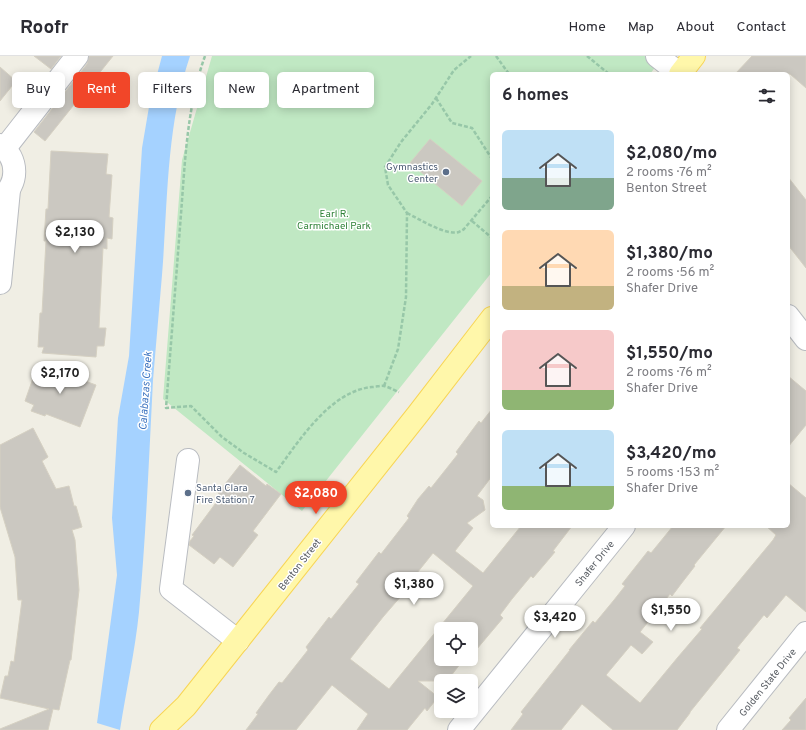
<!DOCTYPE html>
<html lang="en">
<head>
<meta charset="utf-8">
<style>
  body { margin:0; font-family:Overpass,sans-serif; background:#f7f7f7; color:#2b2b33; height:100vh; display:flex; flex-direction:column; font-size:15px; white-space:nowrap }
  * { box-sizing:border-box; margin:0 }
  p { font-size:13px; color:#7c7c81 }
  .icon { flex:none; width:22px; height:22px; fill:none; stroke:currentColor; stroke-width:2; stroke-linecap:round; stroke-linejoin:round }
  .map { position:relative; flex:1; overflow:hidden }
  .side { position:absolute; left:490px; top:16px; width:300px; height:456px; display:flex; flex-direction:column; background:#fff; border-radius:6px; box-shadow:0 2px 10px #0003 }
  .side>* { flex:none }
  .hud { position:absolute; left:12px; top:16px; width:380px; height:36px; display:flex; gap:8px }
  .buttons { position:absolute; left:434px; top:566px; display:grid; gap:8px }
  .buttons a { display:grid; place-items:center; width:44px; height:44px; border-radius:6px; background:#fff; box-shadow:0 2px 10px #0003; font-size:20px }
  .price { position:absolute; translate:-50% -34px; padding:0 9px; border-radius:14px; background:#fff; color:#222; font-size:13px; line-height:26px; filter:drop-shadow(0 1px 2px #0008) }
  .price::after { content:''; position:absolute; left:50%; top:24px; width:12px; height:9px; margin-left:-6px; background:inherit; clip-path:polygon(0 0,100% 0,50% 100%) }
  .price.on { background:#f14629; color:#fff }
  ul { padding:0; list-style:none }
  li { display:flex; align-items:center; gap:12px; height:100px; padding:0 12px }
  li span { display:grid; place-items:center; flex:none; width:112px; height:80px; border-radius:6px; color:#555 }
  li>.icon { margin-inline-start:auto }
  span .icon { width:48px; height:48px; fill:#fffc; stroke-width:1 }
  li b { font-size:17px }
  h2 { display:flex; justify-content:space-between; align-items:center; height:48px; padding:0 12px; font-size:17px }
  .tag { padding:0 14px; border-radius:6px; background:#fff; box-shadow:0 2px 10px #0003; font-size:14px; line-height:36px }
  .tag.on { background:#f14629; color:#fff }
  header { display:flex; align-items:center; gap:24px; box-sizing:border-box; height:56px; padding:0 20px; background:#fff; border-bottom:1px solid #e1e1e2 }
  header strong { font-size:19px }
  nav { display:flex; gap:22px; margin-inline-start:auto; font-size:14px }
  .map>svg:first-child { display:block }
</style>
</head>
<body>
<header>
<strong>Roofr</strong>
<nav><a>Home</a><a>Map</a><a>About</a><a>Contact</a></nav>
</header>
<div class="map">
<svg width="806" height="674" viewBox="0 0 806 674">
  <rect width="100%" height="100%" fill="#f0eee4"/>
  <!-- green -->
  <polygon fill="#c0e8c3" points="212,0 664,0 650,18 492,18 492,216 302,455 163,343 182,104"/>
  <!-- water -->
  <path fill="#a5d2ff" d="M162 0H190C166 71 168 145 162 219 159 254 156 289 153 324 149 402 146 479 139 556 135 595 126 635 120 674L97 667 117 519 112 462 118 362 129 300 142 92 150 45Z"/>
  <!-- building -->
  <g fill="#cbc8c1" stroke="#d5d0c2" fill-rule="evenodd">
    <polygon points="34,0 61,0 51,13"/>
    <polygon points="89,0 113,0 45,85 34,76 87,8"/>
    <polygon points="752,0 806,0 806,32 790,18 735,18"/>
    <polygon points="0,11 16,25 0,45"/>
    <polygon points="430,83 482,125 462,150 410,107"/>
    <polygon points="51,95 108,98 106,118 112,119 109,161 113,162 112,183 107,182 107,193 103,192 99,272 106,272 104,290 97,290 96,301 42,297 44,291 38,291 40,257 42,257 46,185 44,185 46,153 48,153"/>
    <polygon points="788,121 806,144 806,212 788,189"/>
    <polygon points="38,308 96,329 80,371 46,358 45,360 31,355 34,349 25,345"/>
    <polygon points="788,320 806,335 806,369 788,391"/>
    <path d="M492 353V420L477 440 483 444 485 454 467 467 473 472 455 495 483 517 521 470H572L553 495 555 496 533 522 531 520 512 543 500 559 503 562 471 600V573H441V603H464L447 625H418L438 641 427 655 425 652 407 674H357L368 658 332 629 296 674H246L258 658 256 657 269 639 279 626 282 627 308 594 306 591 329 561 331 563 359 528 356 526 379 496 381 498 409 462 407 460 418 443 429 430 431 432 458 398 456 396 479 365 481 367ZM433 497 473 530 389 633 350 603 383 561 402 539 401 537Z"/>
    <polygon points="33,372 48,401 42,405 56,433 69,430 74,450 76,450 82,471 72,474 75,484 79,534 71,604 70,604 59,654 53,653 48,674 0,674 0,673 49,653 0,642 5,620 8,620 11,605 14,606 22,544 18,544 15,501 0,451 0,389"/>
    <polygon points="240,409 266,430 267,428 281,438 253,475 258,479 233,511 220,501 214,508 189,489 190,485 194,480 192,479 221,440 218,437"/>
    <polygon points="788,427 806,442 806,556 786,539 767,562 764,559 737,592 740,594 690,656 690,657 677,674 613,674 582,648 561,674 511,674 523,658 521,656 570,594 569,594 593,565 595,567 614,544 625,530 622,528 648,495 651,497 673,470 726,470 694,509 695,510 681,528 672,540 670,538 640,576 653,586 642,598 631,589 606,619 640,647 678,601 702,573 700,572 773,484 776,479 766,470 788,470"/>
    <polygon points="806,642 806,674 782,674 791,664 789,662"/>
  </g>
  <g fill="none" stroke-linecap="round" stroke-linejoin="round">
    <!-- minor casing -->
    <g stroke="#b9bcc1" stroke-width="24">
      <g id="minor">
        <polyline points="657,0 680,18"/>
        <path d="M0 89C19 102 19 129 0 142"/>
        <polyline points="5,92 77,0"/>
        <polyline points="0,227 9,134"/>
        <polyline points="788,260 806,283"/>
        <polyline points="188,404 171,533 238,585"/>
        <polyline points="459,674 624,470"/>
        <polyline points="728,674 806,577"/>
      </g>
    </g>
    <!-- major casing -->
    <g stroke="#f8d555" stroke-width="24">
      <g id="major">
        <polyline points="680,18 694,0"/>
        <polyline points="161,674 186,650 418,358 492,262"/>
      </g>
    </g>
    <!-- path -->
    <g stroke="#97c7a8" stroke-width="2.5" stroke-dasharray="4 2" stroke-linecap="butt">
      <path d="M205 0C187 50 185 106 181 158 176 223 171 287 166 352L191 350 222 381 244 397 276 416C299 385 330 335 372 331 376 331 381 329 384 330 389 331 394 334 399 336"/>
      <polyline points="496,0 509,18"/>
      <polyline points="587,0 609,18"/>
      <polyline points="436,42 452,67 472,72 492,103"/>
      <path d="M407 157C419 163 446 180 459 176 461 175 463 174 464 173L492 140"/>
      <polyline points="472,165 492,182"/>
      <polyline points="384,330 398,293 406,241 407,157 388,129 385,111 401,86 432,48 454,14 471,0"/>
    </g>
    <!-- minor -->
    <use href="#minor" stroke="#fff" stroke-width="22"/>
    <!-- major -->
    <use href="#major" stroke="#fff7aa" stroke-width="22"/>
  </g>
  <!-- markers -->
  <g fill="#5c6f8a" stroke="#fff" stroke-width="1.5">
    <circle cx="446" cy="116" r="4"/>
    <circle cx="188" cy="437" r="4"/>
  </g>
  <g text-anchor="middle" stroke-width="3" stroke-linejoin="round" paint-order="stroke">
    <!-- service labels -->
    <g font-size="10" fill="#4e5e75" stroke="#fff" text-anchor="end">
      <text x="438" y="114">Gymnastics<tspan x="438" dy="12">Center</tspan></text>
      <text x="196" y="435" text-anchor="start">Santa Clara<tspan x="196" dy="12">Fire Station 7</tspan></text>
    </g>
    <!-- park labels -->
    <g font-size="10" fill="#308239" stroke="#fff">
      <text x="334" y="161">Earl R.<tspan x="334" dy="12">Carmichael Park</tspan></text>
    </g>
    <!-- street labels -->
    <g font-size="10" fill="#5c6066" stroke="#fff">
      <text transform="translate(594 507) rotate(-51)" y="4">Shafer Drive</text>
      <text transform="translate(299 508) rotate(-52)" y="4">Benton Street</text>
      <text transform="translate(767 626) rotate(-51)" y="4">Golden State Drive</text>
    </g>
    <!-- water labels -->
    <g font-size="11" font-style="italic" fill="#3f75c0" stroke="#fff">
      <text transform="translate(145 335) rotate(-86)" y="4">Calabazas Creek</text>
    </g>
  </g>
</svg>
<div class="buttons">
<a><svg class="icon" aria-label="locate" viewBox="0 0 24 24"><circle cx="12" cy="12" r="6"/><path d="M12 2v4M12 18v4M2 12h4M18 12h4"/></svg></a>
<a><svg class="icon" aria-label="layers" viewBox="0 0 24 24"><path d="M12 4l9 5-9 5-9-5zM3 14l9 5 9-5"/></svg></a>
</div>
<b class="price" style="left:75px;top:198px">$2,130</b>
<b class="price" style="left:60px;top:339px">$2,170</b>
<b class="price on" style="left:316px;top:459px">$2,080</b>
<b class="price" style="left:414px;top:550px">$1,380</b>
<b class="price" style="left:671px;top:576px">$1,550</b>
<b class="price" style="left:555px;top:583px">$3,420</b>
<div class="hud">
<a class="tag">Buy</a>
<a class="tag on">Rent</a>
<a class="tag">Filters</a>
<a class="tag">New</a>
<a class="tag">Apartment</a>
</div>
<section class="side">
<h2>6 homes<svg class="icon" aria-label="filters" viewBox="0 0 24 24"><path d="M4 7h16M4 17h16"/><circle cx="9" cy="7" r="2"/><circle cx="15" cy="17" r="2"/></svg></h2>
<ul>
<li><span style="background:linear-gradient(#bfe0f5 60%,#7fa58c 0)"><svg class="icon" aria-label="home" viewBox="0 0 24 24"><path d="M3 11l9-7 9 7M6 9v11h12V9"/></svg></span><div><b>$2,080/mo</b><p>2 rooms · 76 m²</p><p>Benton Street</p></div></li>
<li><span style="background:linear-gradient(#ffd9b3 70%,#c2b280 0)"><svg class="icon" aria-label="home" viewBox="0 0 24 24"><path d="M3 11l9-7 9 7M6 9v11h12V9"/></svg></span><div><b>$1,380/mo</b><p>2 rooms · 56 m²</p><p>Shafer Drive</p></div></li>
<li><span style="background:linear-gradient(#f6c9c9 75%,#8fb573 0)"><svg class="icon" aria-label="home" viewBox="0 0 24 24"><path d="M3 11l9-7 9 7M6 9v11h12V9"/></svg></span><div><b>$1,550/mo</b><p>2 rooms · 76 m²</p><p>Shafer Drive</p></div></li>
<li><span style="background:linear-gradient(#bfe0f5 70%,#8fb573 0)"><svg class="icon" aria-label="home" viewBox="0 0 24 24"><path d="M3 11l9-7 9 7M6 9v11h12V9"/></svg></span><div><b>$3,420/mo</b><p>5 rooms · 153 m²</p><p>Shafer Drive</p></div></li>
</ul>
</section>
</div>
</body>
</html>
